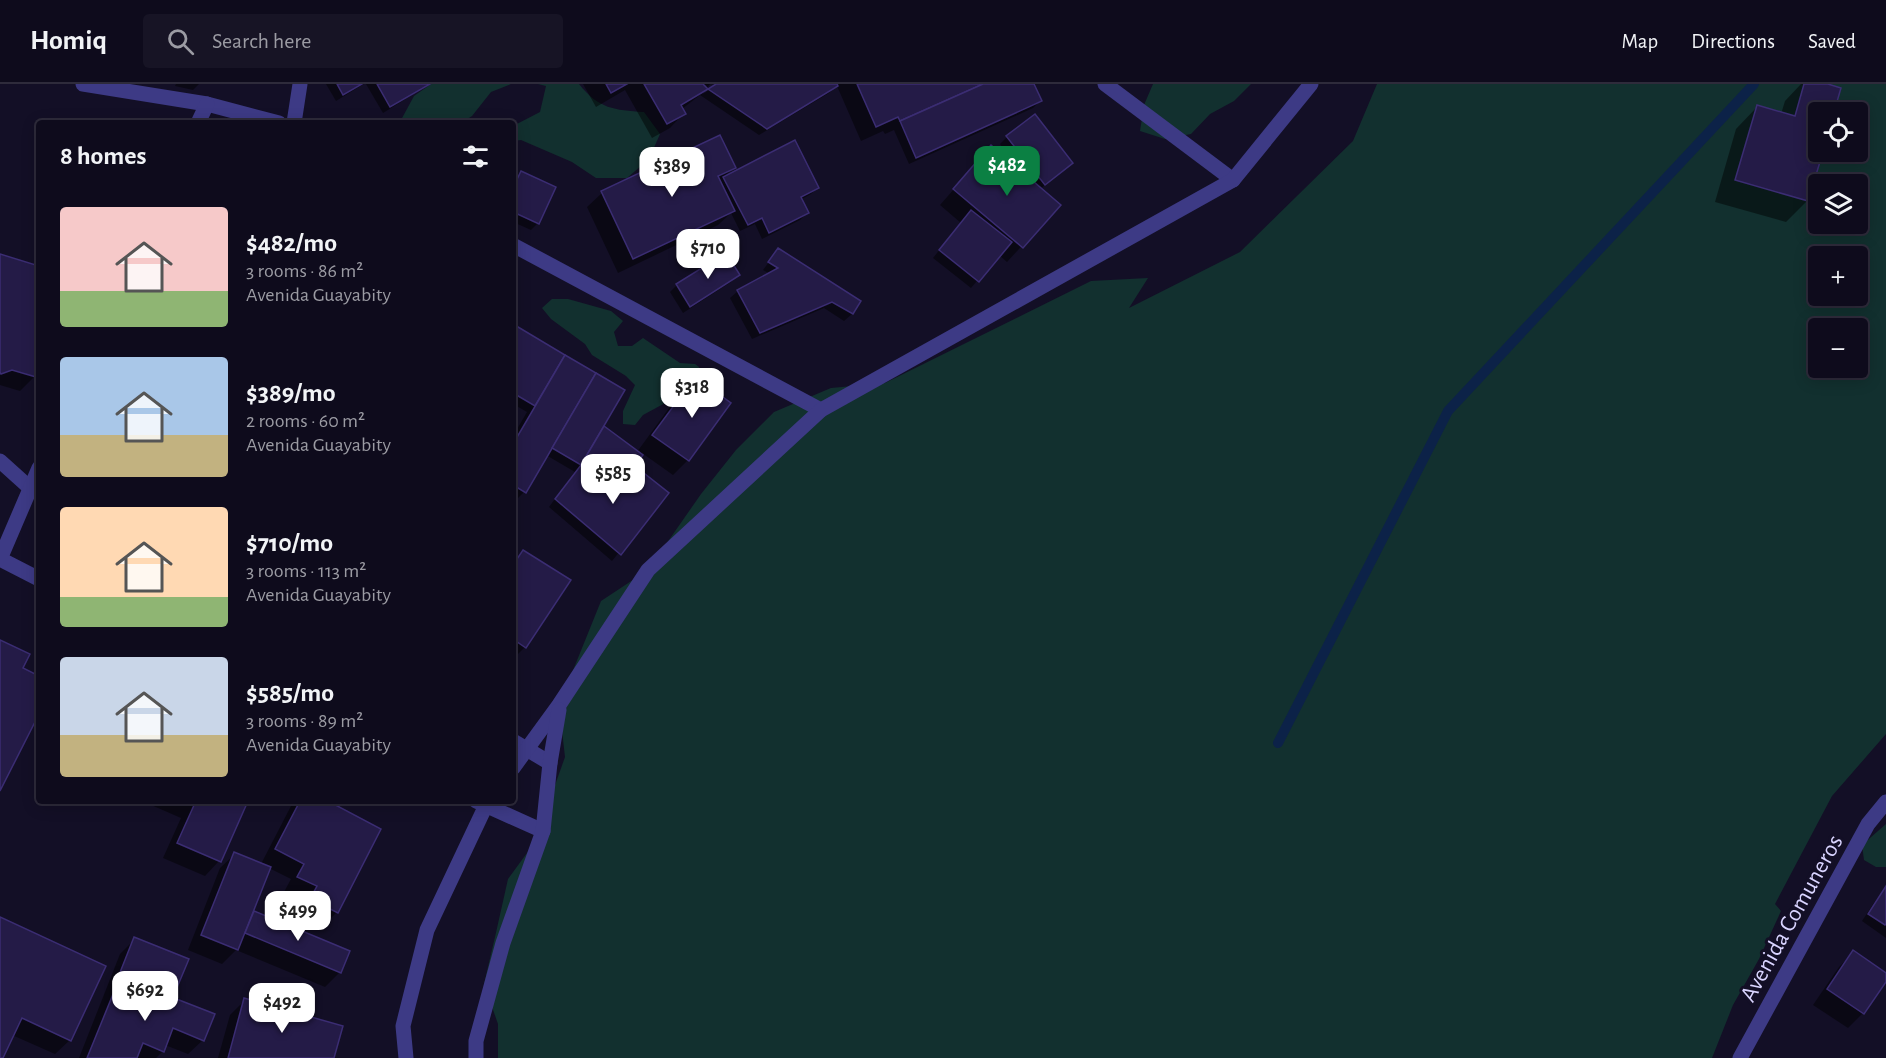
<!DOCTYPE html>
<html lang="en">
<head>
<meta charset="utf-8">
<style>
  body { margin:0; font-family:"Alegreya Sans",sans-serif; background:#171425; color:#f1f3f6; height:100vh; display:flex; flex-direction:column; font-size:22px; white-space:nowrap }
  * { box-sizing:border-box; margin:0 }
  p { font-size:20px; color:#9b9ba3 }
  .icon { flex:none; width:33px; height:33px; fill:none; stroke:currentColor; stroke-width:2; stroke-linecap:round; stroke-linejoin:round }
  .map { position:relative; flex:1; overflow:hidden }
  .drawer { position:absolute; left:36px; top:36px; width:480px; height:684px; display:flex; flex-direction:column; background:#0e0b1c; border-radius:6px; box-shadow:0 3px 15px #0003,0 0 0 2px #2e2b3b }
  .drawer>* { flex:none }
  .tools { position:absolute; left:1808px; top:18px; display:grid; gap:12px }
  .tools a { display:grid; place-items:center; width:60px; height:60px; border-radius:6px; background:#0e0b1c; box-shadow:0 3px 15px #0003,0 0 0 2px #2e2b3b; font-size:30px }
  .price { position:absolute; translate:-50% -51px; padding:0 14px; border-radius:12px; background:#fff; color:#222; font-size:20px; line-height:39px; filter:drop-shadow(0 2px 3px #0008) }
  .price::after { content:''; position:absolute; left:50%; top:36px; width:18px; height:14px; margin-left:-9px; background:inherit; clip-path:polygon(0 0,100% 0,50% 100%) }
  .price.selected { background:#0b8043; color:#fff }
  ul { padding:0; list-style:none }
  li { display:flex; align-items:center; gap:18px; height:150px; padding:0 24px }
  li span { display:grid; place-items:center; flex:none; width:168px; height:120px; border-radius:6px; color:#555 }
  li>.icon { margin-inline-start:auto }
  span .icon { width:72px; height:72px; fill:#fffc; stroke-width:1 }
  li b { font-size:26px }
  h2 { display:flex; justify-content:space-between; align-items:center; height:72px; padding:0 24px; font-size:26px }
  header { display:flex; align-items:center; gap:36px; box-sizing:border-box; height:84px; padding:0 30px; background:#0e0b1c; border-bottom:2px solid #2e2b3b }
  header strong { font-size:28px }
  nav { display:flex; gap:33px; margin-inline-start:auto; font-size:21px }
  .search { width:420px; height:54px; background:#171425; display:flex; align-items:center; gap:15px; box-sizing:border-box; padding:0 21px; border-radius:6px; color:#9b9ba3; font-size:22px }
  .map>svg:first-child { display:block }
</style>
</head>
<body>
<header>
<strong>Homiq</strong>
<div class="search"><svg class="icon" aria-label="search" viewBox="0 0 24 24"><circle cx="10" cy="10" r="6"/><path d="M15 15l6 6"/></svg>Search here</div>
<nav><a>Map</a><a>Directions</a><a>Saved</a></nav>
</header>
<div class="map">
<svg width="1886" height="974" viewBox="0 0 1886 974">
  <rect width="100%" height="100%" fill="#130f26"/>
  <!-- green -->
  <g fill="#12302f" fill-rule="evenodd">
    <polygon points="431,0 511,0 491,8 472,32 461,39 404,39 401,36 414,12"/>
    <path d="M538 0H579C599 25 614 26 644 28L660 50 649 75 627 94H596L572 78 521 56 513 57V42L540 28 546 2Z"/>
    <polygon points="1153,0 1251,0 1234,17 1210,30 1191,50 1165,55 1140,47 1144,21"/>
    <path d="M1377 0H1886V650L1832 712 1775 820 1781 827 1759 875 1733 921 1712 974H498V940L484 900 495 853 508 795 543 747 544 732 565 673 559 621 601 517 648 486 701 410 736 366 774 328 831 304 885 299 1091 197 1148 194 1129 224 1240 168 1353 57ZM1818 28H1857V68H1818ZM1818 100H1857V140H1818ZM1818 172H1857V212H1818ZM1818 244H1857V284H1818Z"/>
    <polygon points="552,215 568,215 611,227 623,237 614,248 618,262 632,262 643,254 680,279 695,280 699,283 703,298 693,306 679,309 667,318 643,331 635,341 623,340 623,327 635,301 626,292 592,271 585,260 551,235 542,224"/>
    <polygon points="1886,740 1886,783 1876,783 1864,776 1862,761"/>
  </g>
  <!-- shadow -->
  <g fill="#0007">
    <polygon points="176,0 199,0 193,6 175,2"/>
    <polygon points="326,0 364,0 336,17"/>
    <polygon points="366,0 430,0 383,29"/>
    <polygon points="583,0 710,0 703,10 718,0 835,0 836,2 829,9 759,51 700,11 682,25 684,29 670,44 652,54 625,6 596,23"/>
    <polygon points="839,0 1032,0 1040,17 1033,24 909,80 894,46 885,50 883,47 861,57 837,2"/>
    <polygon points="1801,0 1823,0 1839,5 1833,28 1818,28 1818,68 1821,68 1807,117 1786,138 1715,118 1736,45 1757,23 1781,30 1785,17"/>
    <polygon points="720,53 734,83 724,93 818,103 811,110 800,116 807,129 800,136 762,155 755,140 740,147 731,129 718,141 618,189 587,123 602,109"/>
    <polygon points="1007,53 1071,79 1040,105 1059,121 1007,178 999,171 971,204 933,174 961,139 940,121 991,63 1022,88 1000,60"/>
    <polygon points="521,89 538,139 531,146 513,138 513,99"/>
    <polygon points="778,166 859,217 852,230 844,237 824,224 752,255 730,214 738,207 770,190 763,186"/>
    <polygon points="0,172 39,184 39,279 35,292 20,307 0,301"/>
    <polygon points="738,191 731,198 683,229 670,208 677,201"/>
    <polygon points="513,242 623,307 602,343 637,368 680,309 695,295 729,319 688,376 673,391 642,369 633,382 667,409 612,477 549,423 575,388 546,371 524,408 513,419 513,352 527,328 513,320"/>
    <polygon points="523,468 525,563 518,570 513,567 513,480"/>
    <polygon points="142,717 246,717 219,777 205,792 163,774 181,734"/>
    <polygon points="296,717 324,717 337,828 322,843 296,830 303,817 284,808 291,795 269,784 252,828 348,868 340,888 325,903 236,866 222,880 188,866 220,784 235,770 261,780 291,722"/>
    <polygon points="1886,801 1886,854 1862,837"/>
    <polygon points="0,835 70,956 55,970 12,951 0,974"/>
    <polygon points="135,855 187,876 171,914 203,956 188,970 165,961 163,967 156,974 79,974 120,870"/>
    <polygon points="1854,868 1886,890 1886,895 1863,929 1848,944 1813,921 1839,883"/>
    <polygon points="245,916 332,974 218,974 230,931"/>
  </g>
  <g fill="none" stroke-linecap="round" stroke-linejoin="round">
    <!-- stream -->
    <polyline stroke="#0c2248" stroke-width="10" points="1278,659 1448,327 1754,0"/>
  </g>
  <!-- building -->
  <g fill="#241b47" stroke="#3b2d73" stroke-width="1.5">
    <polygon points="337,0 362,0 343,11"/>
    <polygon points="377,0 430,0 390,23"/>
    <polygon points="606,0 627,0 611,9"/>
    <polygon points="644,0 703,0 708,5 681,21 686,30 667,40"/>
    <polygon points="716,0 837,0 838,2 767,45 708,5"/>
    <polygon points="857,0 983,0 900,37 898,33 876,43"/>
    <polygon points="983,0 1034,0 1042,17 916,74 900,37"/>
    <polygon points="1804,0 1828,0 1841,4 1834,28 1818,28 1818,68 1823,68 1808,117 1735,96 1757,21 1795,32"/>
    <polygon points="1035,30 1073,79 1045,101 1006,52"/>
    <polygon points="720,51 736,84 718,92 735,127 633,175 601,107"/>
    <polygon points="795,56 819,104 801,113 809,129 769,149 762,134 748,141 723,93"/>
    <polygon points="991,61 1061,121 1023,164 953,105"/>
    <polygon points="521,87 556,103 539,140 513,128 513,104"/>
    <polygon points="971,126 1012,158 979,198 939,166"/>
    <polygon points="778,164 861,217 853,230 832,218 760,249 737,206 778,184 768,178"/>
    <polygon points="726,169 740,191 690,223 676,200"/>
    <polygon points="0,170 39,182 39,284 36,293 12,286 1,290 0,288"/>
    <polygon points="513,240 565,271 535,322 513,309"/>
    <polygon points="565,271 596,289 526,409 513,401 513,360"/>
    <polygon points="596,289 625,306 581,381 552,364"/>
    <polygon points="695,293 731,319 689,377 652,351"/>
    <polygon points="604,342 643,371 615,407 581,381"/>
    <polygon points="581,381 615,407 635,382 669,409 621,471 555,415"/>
    <polygon points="523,466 571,496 526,564 513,555 513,481"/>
    <polygon points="0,556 30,570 23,584 39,592 39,630 0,707"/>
    <polygon points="190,717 248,717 221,778 177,759 195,719"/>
    <polygon points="300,717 328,717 381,745 338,829 310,815 317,802 297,793 304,780 275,765"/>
    <polygon points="234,768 271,783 238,866 201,851"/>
    <polygon points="1886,802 1886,840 1885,841 1868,830"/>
    <polygon points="254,827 350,867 341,889 245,849"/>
    <polygon points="0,833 106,882 71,957 22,934 3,974 0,974"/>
    <polygon points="134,853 189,875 173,913 119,891"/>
    <polygon points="1853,866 1886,889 1886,898 1864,930 1827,905"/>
    <polygon points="120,893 215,930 204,957 173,944 164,968 143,959 137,974 87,974"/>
    <polygon points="244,914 343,942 334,974 228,974"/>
  </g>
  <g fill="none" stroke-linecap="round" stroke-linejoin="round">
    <!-- minor -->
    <g stroke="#3d3a85" stroke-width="15">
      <polyline points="83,0 207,20 279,39"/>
      <polyline points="1105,0 1233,96"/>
      <polyline points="198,39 207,20"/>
      <polyline points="294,39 300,0"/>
      <polyline points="513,161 821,326"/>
      <polyline points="0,377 30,404 36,407"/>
      <polyline points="39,384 0,475 39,495"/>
      <polyline points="513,657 550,679"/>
      <polyline points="513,684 559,621 648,486 821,326 1233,96 1311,0"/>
      <polyline points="476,717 543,747"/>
      <polyline points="406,974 403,942 427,846 488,717"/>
      <polyline points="476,974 476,957 503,859 543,747 550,679 559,626"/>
      <polyline points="1740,974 1868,740 1886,718"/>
    </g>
  </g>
  <g text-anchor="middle" stroke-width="6" stroke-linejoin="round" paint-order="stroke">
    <!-- street labels -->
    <g font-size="24" fill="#d9d4ff" stroke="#130f26">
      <text transform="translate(1791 834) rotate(-61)" y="8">Avenida Comuneros</text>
    </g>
  </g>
</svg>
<div class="tools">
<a><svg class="icon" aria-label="locate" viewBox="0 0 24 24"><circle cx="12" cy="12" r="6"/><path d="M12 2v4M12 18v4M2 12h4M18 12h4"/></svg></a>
<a><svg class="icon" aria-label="layers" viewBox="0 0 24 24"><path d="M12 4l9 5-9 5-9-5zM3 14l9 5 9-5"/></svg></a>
<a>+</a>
<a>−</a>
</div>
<b class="price selected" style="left:1007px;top:113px">$482</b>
<b class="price" style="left:672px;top:114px">$389</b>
<b class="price" style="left:708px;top:196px">$710</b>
<b class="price" style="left:692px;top:335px">$318</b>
<b class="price" style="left:613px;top:421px">$585</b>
<b class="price" style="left:298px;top:858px">$499</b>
<b class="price" style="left:145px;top:938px">$692</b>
<b class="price" style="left:282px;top:950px">$492</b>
<section class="drawer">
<h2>8 homes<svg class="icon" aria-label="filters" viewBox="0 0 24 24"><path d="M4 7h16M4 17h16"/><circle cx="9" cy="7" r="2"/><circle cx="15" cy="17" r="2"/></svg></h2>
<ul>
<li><span style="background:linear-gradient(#f6c9c9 70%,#8fb573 0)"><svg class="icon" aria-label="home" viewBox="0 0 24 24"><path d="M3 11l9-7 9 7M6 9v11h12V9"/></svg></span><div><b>$482/mo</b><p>3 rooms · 86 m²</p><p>Avenida Guayabity</p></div></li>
<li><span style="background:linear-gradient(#a9c7e8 65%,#c2b280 0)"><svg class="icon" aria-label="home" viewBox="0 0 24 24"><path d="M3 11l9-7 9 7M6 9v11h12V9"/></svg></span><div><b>$389/mo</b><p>2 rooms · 60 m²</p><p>Avenida Guayabity</p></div></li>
<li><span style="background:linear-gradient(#ffd9b3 75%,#8fb573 0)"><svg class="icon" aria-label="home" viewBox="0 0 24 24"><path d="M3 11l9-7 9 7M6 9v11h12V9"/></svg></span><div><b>$710/mo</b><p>3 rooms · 113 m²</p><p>Avenida Guayabity</p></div></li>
<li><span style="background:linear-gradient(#c9d6e8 65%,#c2b280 0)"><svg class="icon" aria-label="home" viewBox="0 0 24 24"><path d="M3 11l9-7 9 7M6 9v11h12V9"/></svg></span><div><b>$585/mo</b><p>3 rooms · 89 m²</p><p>Avenida Guayabity</p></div></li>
</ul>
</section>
</div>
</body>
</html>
